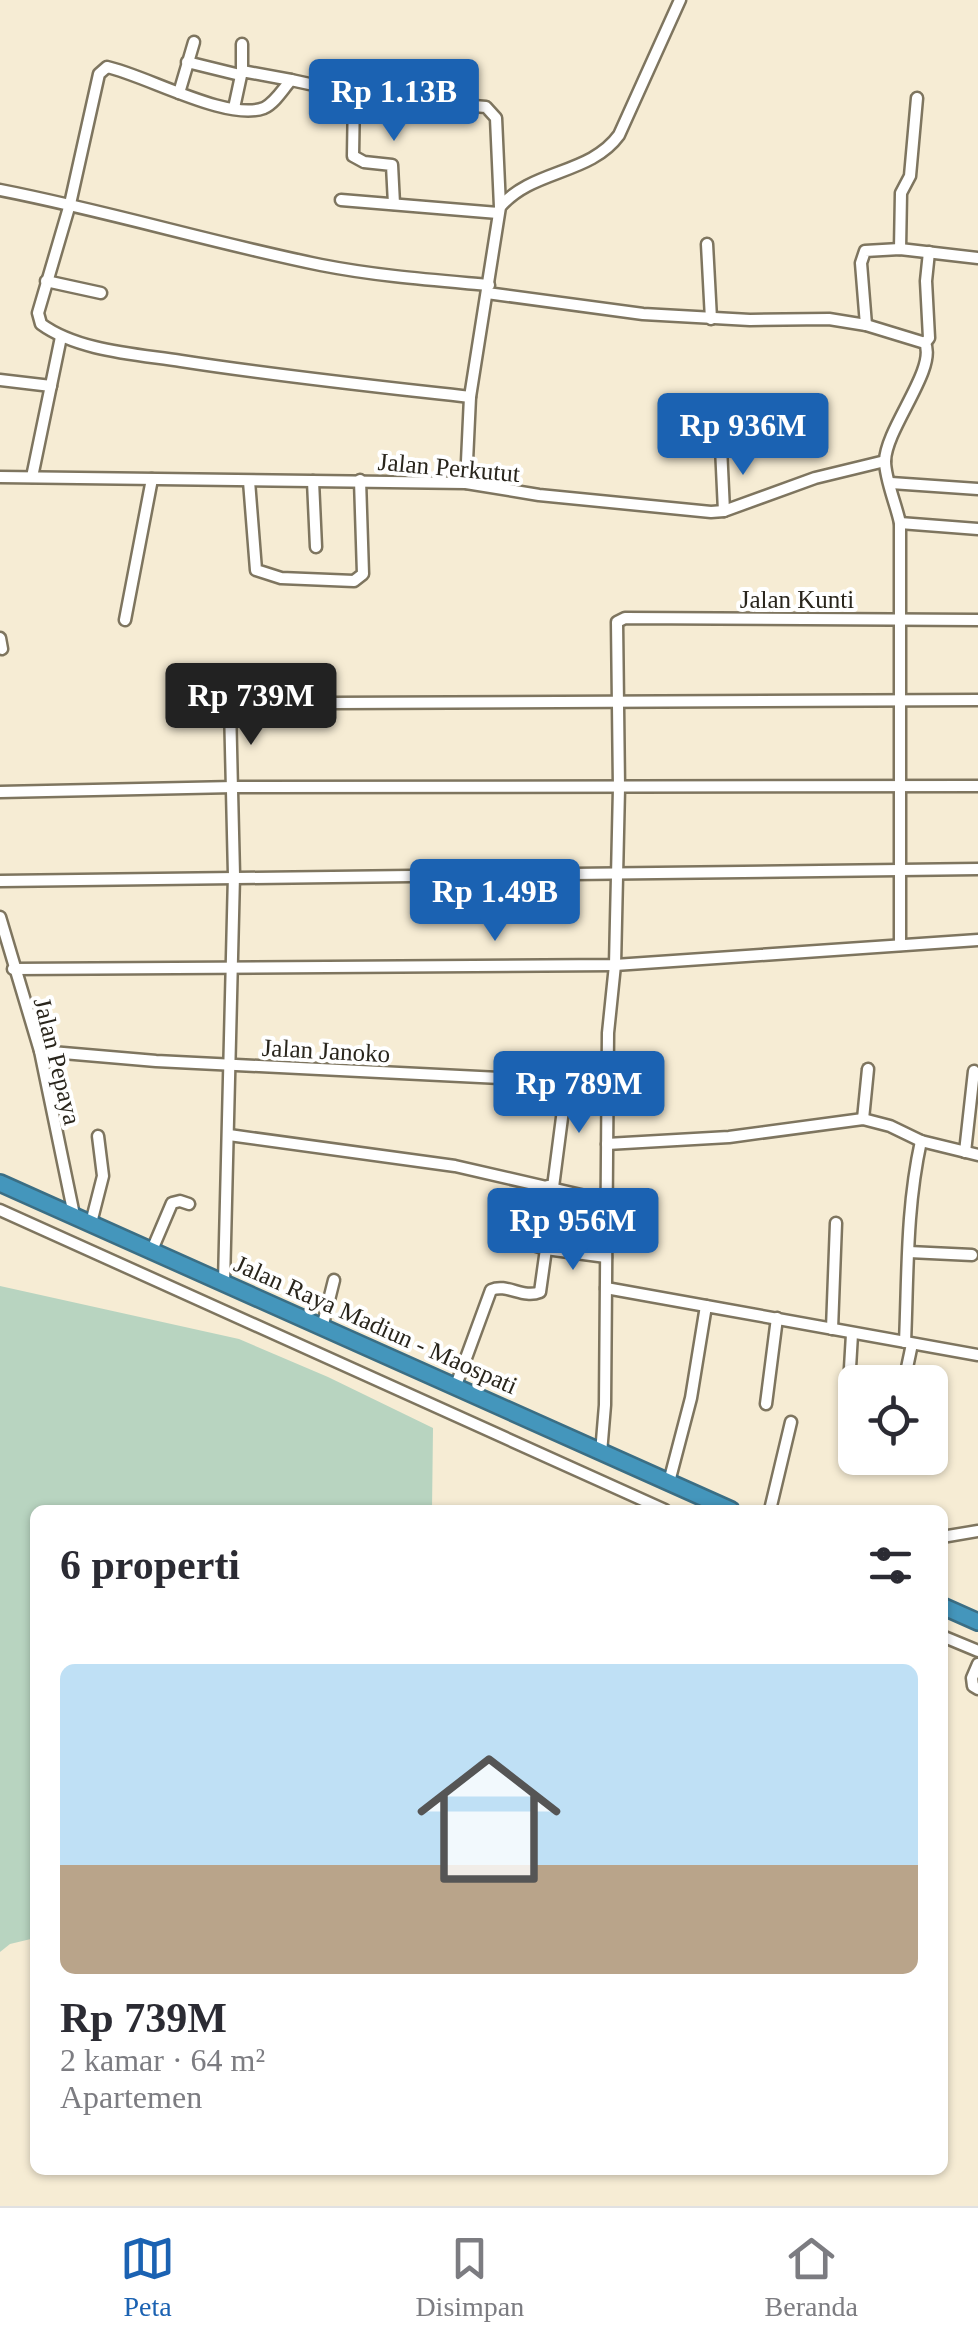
<!DOCTYPE html>
<html lang="id">
<head>
<meta charset="utf-8">
<style>
  body { margin:0; font-family:Georgia,serif; background:#f2f2f3; color:#2b2b33; height:100vh; display:flex; flex-direction:column; font-size:38px; white-space:nowrap }
  * { box-sizing:border-box; margin:0 }
  p { font-size:32px; color:#7c7c81 }
  .icon { flex:none; width:55px; height:55px; fill:none; stroke:currentColor; stroke-width:2; stroke-linecap:round; stroke-linejoin:round }
  .map { position:relative; flex:1; overflow:hidden }
  .drawer { position:absolute; left:30px; top:1505px; width:918px; height:670px; display:flex; flex-direction:column; background:#fff; border-radius:15px; box-shadow:0 2px 8px #0004 }
  .drawer>* { flex:none }
  .buttons { position:absolute; left:838px; top:1365px; display:grid; gap:20px }
  .buttons a { display:grid; place-items:center; width:110px; height:110px; border-radius:15px; background:#fff; box-shadow:0 2px 8px #0004; font-size:50px }
  .price { position:absolute; translate:-50% -85px; padding:0 22px; border-radius:10px; background:#1b62b2; color:#fff; font-size:32px; line-height:65px; filter:drop-shadow(0 2px 5px #0008) }
  .price::after { content:''; position:absolute; left:50%; top:60px; width:30px; height:22px; margin-left:-15px; background:inherit; clip-path:polygon(0 0,100% 0,50% 100%) }
  .price.selected { background:#222; color:#fff }
  ul { padding:0; list-style:none }
  li { display:grid; align-content:center; gap:20px; height:530px; padding:0 30px }
  li span { display:grid; place-items:center; height:310px; border-radius:15px; color:#555 }
  li>.icon { margin-inline-start:auto }
  span .icon { width:180px; height:180px; fill:#fffc; stroke-width:1 }
  li b { font-size:42px }
  h2 { display:flex; justify-content:space-between; align-items:center; height:120px; padding:0 30px; font-size:42px }
  .tabs { display:flex; justify-content:space-around; align-items:center; height:140px; border-top:2px solid #e1e1e2; background:#fff; font-size:28px; color:#7c7c81 }
  .tabs a { display:grid; justify-items:center; gap:5px }
  .tabs .selected { color:#1b62b2 }
  .map>svg:first-child { display:block }
</style>
</head>
<body>
<div class="map">
<svg width="978" height="2206" viewBox="0 0 978 2206">
  <rect width="100%" height="100%" fill="#f6ecd4"/>
  <!-- green -->
  <polygon fill="#b8d4c0" points="0,1286 239,1339 328,1377 433,1428 432,1510 35,1510 35,1938 10,1944 0,1952"/>
  <g fill="none" stroke-linecap="round" stroke-linejoin="round">
    <!-- minor casing -->
    <g stroke="#7e755f" stroke-width="15">
      <g id="minor">
        <polyline points="187,62 240,75"/>
        <polyline points="242,71 242,44"/>
        <polyline points="179,93 194,42"/>
        <polyline points="354,94 353,156 364,162 392,165 394,204"/>
        <polyline points="234,108 242,71 291,80"/>
        <path d="M0 190C108 211 213 243 321 265 377 276 433 280 489 285"/>
        <polyline points="341,200 498,213"/>
        <polyline points="707,244 711,319"/>
        <polyline points="900,249 901,193 910,176 917,98"/>
        <polyline points="46,281 101,293"/>
        <path d="M487 293 643 314 750 320 829 319 866 325 925 343C937 369 886 428 885 461 885 479 896 504 900 523V945"/>
        <polyline points="866,325 861,263 865,251 900,249 978,258"/>
        <polyline points="925,343 929,338 926,281 929,252"/>
        <polyline points="0,380 51,386"/>
        <path d="M470 397C373 386 277 376 181 361 136 354 78 351 41 324L38 313 70 204 99 74 107 67C145 75 228 122 264 108 275 103 283 89 291 80L374 98 486 107 496 118 500 207"/>
        <polyline points="695,402 696,447 721,447 720,405"/>
        <polyline points="721,447 724,511"/>
        <polyline points="0,477 466,483 539,495 711,512 724,511 815,478 885,461"/>
        <polyline points="32,477 61,337"/>
        <polyline points="249,481 256,570 281,578 354,581 363,574 360,480"/>
        <polyline points="313,481 316,547"/>
        <path d="M466 483 470 397 500 207C532 169 590 175 619 135L680 0"/>
        <polyline points="891,483 978,489"/>
        <polyline points="900,523 978,529"/>
        <polyline points="125,620 152,479"/>
        <polyline points="0,638 2,649"/>
        <polyline points="0,792 234,787 978,786"/>
        <polyline points="0,881 978,869"/>
        <polyline points="0,917 40,1051 74,1215"/>
        <polyline points="13,969 615,965 978,940"/>
        <polyline points="40,1051 156,1061 542,1080 567,1079 608,1061"/>
        <polyline points="863,1119 868,1069"/>
        <polyline points="229,1135 455,1166 607,1201"/>
        <polyline points="607,1144 729,1137 863,1119 890,1126 921,1141 978,1155"/>
        <polyline points="965,1152 974,1071"/>
        <polyline points="553,1187 567,1079"/>
        <polyline points="0,1210 665,1510"/>
        <polyline points="91,1223 103,1176 98,1136"/>
        <polyline points="541,1247 548,1186"/>
        <polyline points="546,1249 606,1257"/>
        <polyline points="152,1250 172,1203 180,1201 189,1204"/>
        <polyline points="909,1252 972,1255"/>
        <polyline points="224,1283 234,875 230,706 333,703 978,700"/>
        <polyline points="606,1288 706,1306"/>
        <polyline points="322,1328 334,1280"/>
        <polyline points="832,1329 836,1223"/>
        <path d="M905 1342C908 1274 906 1209 921 1141"/>
        <polyline points="904,1382 912,1344"/>
        <polyline points="849,1385 852,1334"/>
        <path d="M455 1388 491 1290C507 1283 523 1299 540 1292L546 1249 502 1235"/>
        <polyline points="766,1404 777,1318"/>
        <polyline points="601,1453 605,1405 608,1033 615,965 619,788 617,622 625,618 978,620"/>
        <polyline points="669,1482 691,1398 706,1306 978,1355"/>
        <polyline points="770,1510 791,1422"/>
        <polyline points="942,1537 978,1531"/>
        <polyline points="942,1636 978,1651"/>
        <polyline points="978,1664 972,1678 973,1686 978,1689"/>
      </g>
    </g>
    <!-- highway casing -->
    <g stroke="#3b6e84" stroke-width="20">
      <g id="highway">
        <polyline points="0,1183 731,1510"/>
        <polyline points="942,1606 978,1622"/>
      </g>
    </g>
    <!-- minor -->
    <use href="#minor" stroke="#fff" stroke-width="10"/>
    <!-- highway -->
    <use href="#highway" stroke="#4496bc" stroke-width="15"/>
  </g>
  <g text-anchor="middle" stroke-width="8" stroke-linejoin="round" paint-order="stroke">
    <!-- street labels -->
    <g font-size="25" fill="#29251c" stroke="#fff">
      <text transform="translate(449 467) rotate(5)" y="9">Jalan Perkutut</text>
      <text x="797" y="608">Jalan Kunti</text>
      <text transform="translate(326 1050) rotate(3)" y="9">Jalan Janoko</text>
      <text transform="translate(58 1061) rotate(76)" y="9">Jalan Pepaya</text>
      <text transform="translate(376 1324) rotate(24)" y="9">Jalan Raya Madiun - Maospati</text>
    </g>
  </g>
</svg>
<div class="buttons">
<a><svg class="icon" aria-label="locate" viewBox="0 0 24 24"><circle cx="12" cy="12" r="6"/><path d="M12 2v4M12 18v4M2 12h4M18 12h4"/></svg></a>
</div>
<b class="price" style="left:394px;top:144px">Rp 1.13B</b>
<b class="price" style="left:743px;top:478px">Rp 936M</b>
<b class="price selected" style="left:251px;top:748px">Rp 739M</b>
<b class="price" style="left:495px;top:944px">Rp 1.49B</b>
<b class="price" style="left:579px;top:1136px">Rp 789M</b>
<b class="price" style="left:573px;top:1273px">Rp 956M</b>
<section class="drawer">
<h2>6 properti<svg class="icon" aria-label="filters" viewBox="0 0 24 24"><path d="M4 7h16M4 17h16"/><circle cx="9" cy="7" r="2"/><circle cx="15" cy="17" r="2"/></svg></h2>
<ul>
<li><span style="background:linear-gradient(#bfe0f5 65%,#b9a48a 0)"><svg class="icon" aria-label="home" viewBox="0 0 24 24"><path d="M3 11l9-7 9 7M6 9v11h12V9"/></svg></span><div><b>Rp 739M</b><p>2 kamar · 64 m²</p><p>Apartemen</p></div></li>
</ul>
</section>
</div>
<nav class="tabs">
<a class="selected"><svg class="icon" aria-label="map" viewBox="0 0 24 24"><path d="M3 6l6-2 6 2 6-2v14l-6 2-6-2-6 2zM9 4v14M15 6v14"/></svg>Peta</a>
<a><svg class="icon" aria-label="saved" viewBox="0 0 24 24"><path d="M7 4h10v16l-5-4-5 4z"/></svg>Disimpan</a>
<a><svg class="icon" aria-label="home" viewBox="0 0 24 24"><path d="M3 11l9-7 9 7M6 9v11h12V9"/></svg>Beranda</a>
</nav>
</body>
</html>
